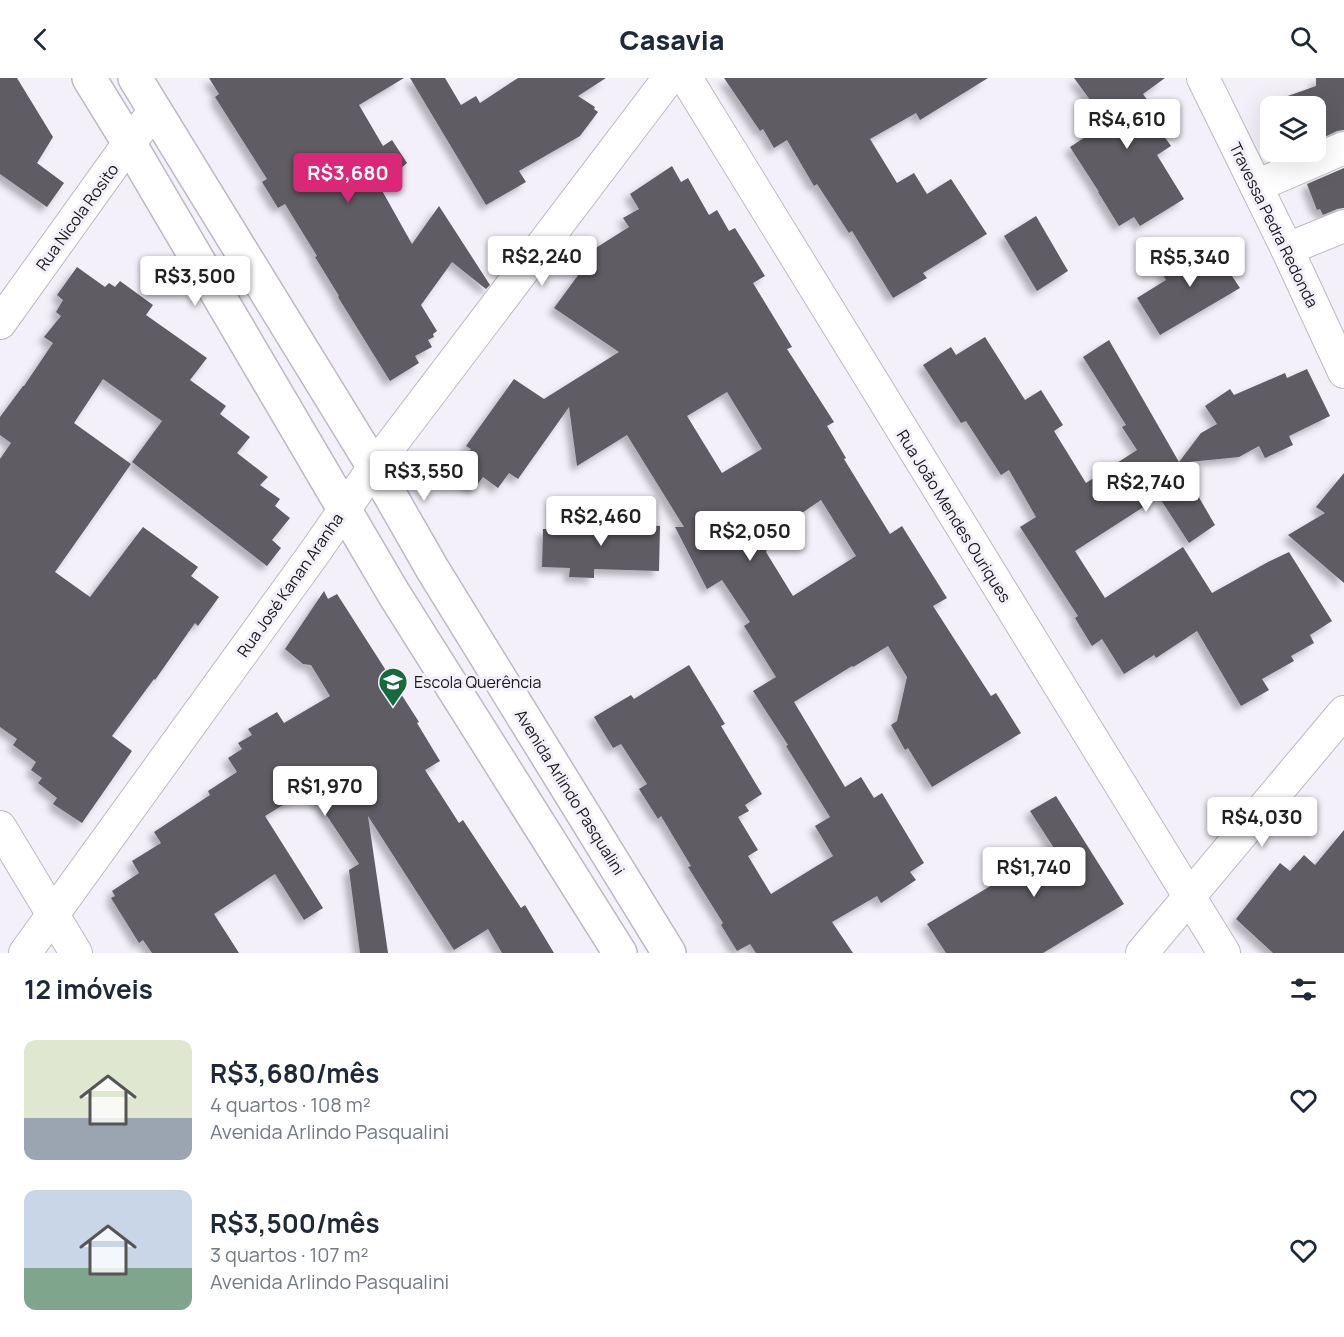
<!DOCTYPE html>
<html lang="pt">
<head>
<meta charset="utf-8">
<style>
  body { margin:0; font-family:Manrope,sans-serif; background:#f6f6f7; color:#1f2937; height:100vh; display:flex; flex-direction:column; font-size:22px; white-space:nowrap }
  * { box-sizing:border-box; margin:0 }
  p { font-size:20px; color:#747a83 }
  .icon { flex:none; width:33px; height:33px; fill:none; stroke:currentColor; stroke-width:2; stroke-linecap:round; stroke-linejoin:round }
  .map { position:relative; height:875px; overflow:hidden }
  .panel { display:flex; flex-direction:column; background:#fff; flex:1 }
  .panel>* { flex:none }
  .buttons { position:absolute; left:1260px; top:18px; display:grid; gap:12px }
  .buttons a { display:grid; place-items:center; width:66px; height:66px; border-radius:12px; background:#fff; box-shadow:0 6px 24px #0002; font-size:30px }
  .price { position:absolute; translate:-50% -51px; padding:0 14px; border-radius:6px; background:#fff; color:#222; font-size:20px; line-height:39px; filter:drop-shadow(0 2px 3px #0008) }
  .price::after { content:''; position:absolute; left:50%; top:36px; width:18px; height:14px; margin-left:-9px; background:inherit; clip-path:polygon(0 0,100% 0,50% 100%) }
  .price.selected { background:#db2777; color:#fff }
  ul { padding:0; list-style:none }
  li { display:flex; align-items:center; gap:18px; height:150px; padding:0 24px }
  li span { display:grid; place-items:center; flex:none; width:168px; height:120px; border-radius:12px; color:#555 }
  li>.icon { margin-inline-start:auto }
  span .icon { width:72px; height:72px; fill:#fffc; stroke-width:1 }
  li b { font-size:26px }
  h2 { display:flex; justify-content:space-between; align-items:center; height:72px; padding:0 24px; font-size:26px }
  header { display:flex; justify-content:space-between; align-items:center; height:78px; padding:0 24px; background:#fff; font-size:27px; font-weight:800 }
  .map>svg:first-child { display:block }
</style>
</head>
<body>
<header><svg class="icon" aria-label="back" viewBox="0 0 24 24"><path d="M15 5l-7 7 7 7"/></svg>Casavia<svg class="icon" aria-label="search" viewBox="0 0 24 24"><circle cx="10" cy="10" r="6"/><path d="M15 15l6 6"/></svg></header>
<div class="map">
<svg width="1344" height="875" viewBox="0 0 1344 875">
  <defs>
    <filter id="shadow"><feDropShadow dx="-5.5" dy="5.5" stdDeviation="3" flood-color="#0004"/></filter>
  </defs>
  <rect width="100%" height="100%" fill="#f3f0f9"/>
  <!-- building -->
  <g fill="#5f5c64" fill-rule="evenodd" filter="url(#shadow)">
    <polygon points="0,0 17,0 53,59 37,85 64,105 47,129 0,96"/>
    <polygon points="209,0 404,0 359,27 383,68 392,62 407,85 380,109 412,166 439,128 490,207 486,211 452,184 421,227 437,253 433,256 434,259 428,262 432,269 415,278 419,285 390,303 338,219 339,218 315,179 317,178 285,126 278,130 262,104 267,101 215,19 219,16"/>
    <polygon points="410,0 445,0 461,27 476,18 480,25 518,0 606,0 578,18 595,29 594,31 598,34 580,58 519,93 526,104 486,127"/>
    <polygon points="724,0 988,0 920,42 916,35 870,61 897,105 914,95 927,116 951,101 987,156 923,195 927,200 893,220 852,153 849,155 817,106 814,108 787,62 774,70 763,51 760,53"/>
    <polygon points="1074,0 1165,0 1143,16 1161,42 1155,45 1171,68 1157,77 1184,121 1140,148 1134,139 1119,148 1098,114 1099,114 1070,69 1107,45"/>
    <polygon points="1316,0 1344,0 1344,52 1337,53 1316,63 1316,28 1269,28 1268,25 1316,8"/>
    <path d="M672 88 681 104 688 100 709 137 717 132 729 153 735 150 765 198 753 205 792 269 787 271 834 344 827 348 846 380 844 381 890 456 902 448 947 520 933 528 991 618 996 615 1021 655 932 709 908 670 905 672 891 647 897 643 907 599 888 568 853 589 852 588 794 624 845 709 861 699 874 720 882 715 924 785 910 794 916 802 881 825 877 818 832 844 853 875H756L750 866 737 873 721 847 723 845 688 789 691 788 661 738 658 741 639 711 647 706 621 666 613 670 594 639 631 617 634 621 689 587 725 646 721 648 762 716 745 727 749 733 738 739 758 772 748 778 771 816 833 778 815 748 830 739 786 668 788 667 753 613 776 599 744 548 750 544 722 502 707 511 675 449H684L627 357 577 388 569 329 518 401 509 395 498 410 483 399 474 411 454 396 471 371 466 368 514 301 544 321 619 274 554 230 593 177 591 173 629 149 623 140 639 131 630 116ZM727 314 762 371 722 395 687 338ZM821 422 856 478 793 518 766 474 771 456Z"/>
    <polygon points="1344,90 1344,130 1337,131 1323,137 1320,131 1317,132 1307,106"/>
    <polygon points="1036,138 1068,193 1037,213 1004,158"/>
    <polygon points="1219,161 1236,187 1228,192 1240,210 1160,257 1137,220 1166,202 1162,195"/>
    <polygon points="77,189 105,209 109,205 115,209 120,203 153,227 146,237 207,280 190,302 226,328 220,336 250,359 237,375 268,399 260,407 280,421 275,428 290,440 272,462 281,470 267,488 132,384 162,343 103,301 74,345 131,386 55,494 90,519 143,449 198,489 191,498 219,519 198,548 195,545 155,602 154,601 112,658 132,673 82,745 53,726 57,720 38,705 42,700 31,692 36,684 13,667 17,661 0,649 0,381 11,365 0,357 0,339 23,308 24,308 53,265 44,259 61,238 56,234 63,222 57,217"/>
    <polygon points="985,259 1025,322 1041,312 1063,347 1054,353 1086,405 1137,372 1122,349 1126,347 1083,279 1109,262 1179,384 1201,355 1217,346 1205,328 1230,311 1234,317 1285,295 1287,300 1307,291 1330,338 1289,358 1293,367 1265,380 1259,368 1239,379 1179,385 1215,447 1189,465 1159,419 1075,473 1105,520 1183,469 1212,515 1268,484 1289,474 1332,543 1310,557 1314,565 1291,578 1294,583 1262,601 1269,612 1241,628 1197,553 1156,580 1154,577 1124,596 1102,561 1092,568 1075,540 1078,538 1020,449 1036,439 1009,392 1001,397 966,343 961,345 923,287 951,269 956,277"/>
    <polygon points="1344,395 1344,505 1288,457 1325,435 1316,429"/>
    <polygon points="561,442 660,448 659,493 594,491 594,500 569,499 570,490 542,489 543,451 555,451 555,448 561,448"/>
    <polygon points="324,513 328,521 337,516 419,644 417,645 440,683 425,692 459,745 463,742 521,830 525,827 554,875 502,875 488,851 454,872 368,738 388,875 360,875 349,792 359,786 309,711 265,738 323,830 304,842 275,796 214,836 239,875 152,875 143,862 139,865 111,820 115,818 112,813 139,795 132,783 161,765 154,754 210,717 208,713 237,694 228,680 242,671 238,665 252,657 248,651 277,634 284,645 330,618 311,587 303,586 285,571"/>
    <polygon points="1056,718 1124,826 1043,875 946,875 927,846 1054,770 1030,733"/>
    <polygon points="1344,752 1344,875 1273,875 1236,841 1280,785 1290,793 1304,777 1315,787"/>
  </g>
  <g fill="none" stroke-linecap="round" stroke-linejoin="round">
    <!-- minor casing -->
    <g stroke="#bcb9c2" stroke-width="34">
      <g id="minor">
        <polyline points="686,0 1224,875"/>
        <polyline points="1203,0 1287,171 1344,294"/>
        <polyline points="1256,108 1344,70"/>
        <polyline points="1287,171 1344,148"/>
        <polyline points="0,245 129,65 155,33"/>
        <polyline points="0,749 76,875"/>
        <polyline points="25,875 315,474 374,389 669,0"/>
        <polyline points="1142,875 1344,634"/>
      </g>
    </g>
    <!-- tertiary casing -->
    <g stroke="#bcb9c2" stroke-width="36">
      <g id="tertiary">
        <polyline points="89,0 129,65 394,516 620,875"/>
        <polyline points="135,0 374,389 433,492 669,875"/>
      </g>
    </g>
    <!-- minor -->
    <use href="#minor" stroke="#fff" stroke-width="32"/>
    <!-- tertiary -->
    <use href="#tertiary" stroke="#fff" stroke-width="33"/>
  </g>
  <!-- icons -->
  <defs>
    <g id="school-pin" transform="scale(1.5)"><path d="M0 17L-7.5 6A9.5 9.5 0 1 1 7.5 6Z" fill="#166a3b" stroke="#f3f0f9"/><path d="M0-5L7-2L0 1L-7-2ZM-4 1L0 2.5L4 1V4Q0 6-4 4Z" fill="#fff"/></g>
  </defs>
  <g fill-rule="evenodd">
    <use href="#school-pin" x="393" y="604"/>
  </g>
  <g text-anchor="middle" stroke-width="6" stroke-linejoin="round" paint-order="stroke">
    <!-- street labels -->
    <g font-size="16" fill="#18171a" stroke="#f3f0f9">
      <text transform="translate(77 139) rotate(-54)" y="6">Rua Nicola Rosito</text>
      <text transform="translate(1274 147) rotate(64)" y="6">Travessa Pedra Redonda</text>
      <text transform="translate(954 438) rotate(58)" y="6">Rua João Mendes Ouriques</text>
      <text transform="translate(290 507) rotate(-55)" y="6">Rua José Kanan Aranha</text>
      <text transform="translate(570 714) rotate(58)" y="6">Avenida Arlindo Pasqualini</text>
    </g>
    <!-- poi labels -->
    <g font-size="16" fill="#18171a" stroke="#f3f0f9" text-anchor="start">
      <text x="414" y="610">Escola Querência</text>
    </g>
  </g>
</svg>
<div class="buttons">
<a><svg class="icon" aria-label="layers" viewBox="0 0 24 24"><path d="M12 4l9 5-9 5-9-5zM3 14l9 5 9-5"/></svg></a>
</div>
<b class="price" style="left:1127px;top:72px">R$4,610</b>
<b class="price selected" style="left:348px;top:126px">R$3,680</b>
<b class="price" style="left:542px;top:209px">R$2,240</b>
<b class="price" style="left:1190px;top:210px">R$5,340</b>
<b class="price" style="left:195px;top:229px">R$3,500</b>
<b class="price" style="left:424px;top:424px">R$3,550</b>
<b class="price" style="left:1146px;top:435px">R$2,740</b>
<b class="price" style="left:601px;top:469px">R$2,460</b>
<b class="price" style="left:750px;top:484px">R$2,050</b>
<b class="price" style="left:325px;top:739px">R$1,970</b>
<b class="price" style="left:1262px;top:770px">R$4,030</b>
<b class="price" style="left:1034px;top:820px">R$1,740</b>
</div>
<section class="panel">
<h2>12 imóveis<svg class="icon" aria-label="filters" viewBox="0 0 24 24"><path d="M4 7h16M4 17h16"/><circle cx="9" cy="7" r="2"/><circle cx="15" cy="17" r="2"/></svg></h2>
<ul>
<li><span style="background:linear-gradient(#dfe7d0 65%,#9aa5b1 0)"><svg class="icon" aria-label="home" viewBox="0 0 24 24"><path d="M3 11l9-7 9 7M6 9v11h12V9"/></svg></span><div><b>R$3,680/mês</b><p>4 quartos · 108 m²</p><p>Avenida Arlindo Pasqualini</p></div><svg class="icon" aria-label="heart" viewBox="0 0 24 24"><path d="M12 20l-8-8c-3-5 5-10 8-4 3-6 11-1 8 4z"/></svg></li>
<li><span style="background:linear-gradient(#c9d6e8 65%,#7fa58c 0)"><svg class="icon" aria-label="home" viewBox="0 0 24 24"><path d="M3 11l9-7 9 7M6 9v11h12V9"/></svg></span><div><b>R$3,500/mês</b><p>3 quartos · 107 m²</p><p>Avenida Arlindo Pasqualini</p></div><svg class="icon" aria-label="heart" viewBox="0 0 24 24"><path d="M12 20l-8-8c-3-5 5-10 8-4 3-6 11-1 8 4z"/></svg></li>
</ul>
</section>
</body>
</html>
